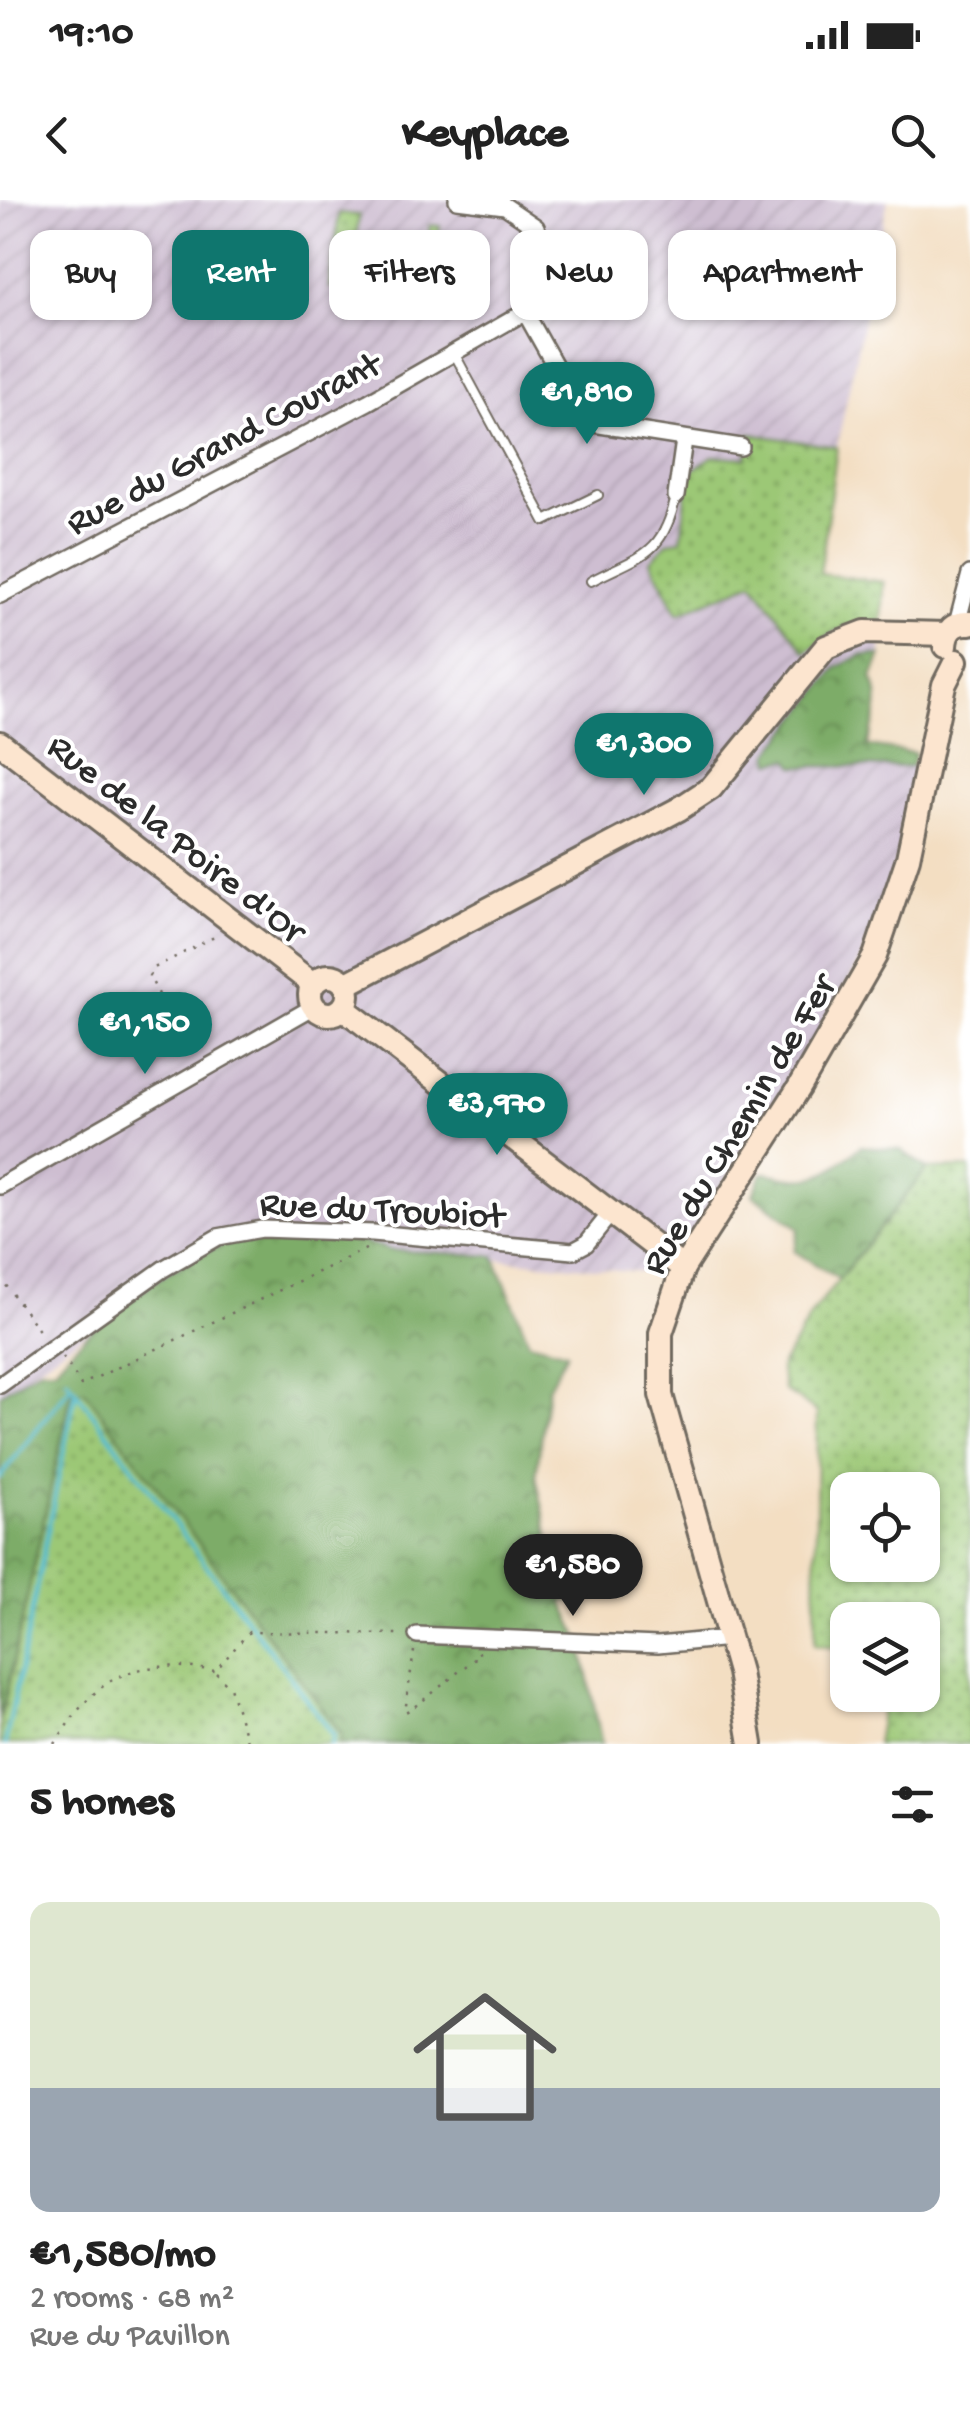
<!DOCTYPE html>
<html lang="en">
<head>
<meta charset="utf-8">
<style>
  body { margin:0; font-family:"Gochi Hand",sans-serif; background:#f2f2f2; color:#222; height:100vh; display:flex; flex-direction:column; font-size:38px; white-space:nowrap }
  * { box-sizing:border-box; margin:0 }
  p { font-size:32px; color:#767676 }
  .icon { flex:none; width:55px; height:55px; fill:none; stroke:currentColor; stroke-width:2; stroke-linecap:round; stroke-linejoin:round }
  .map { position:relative; height:1544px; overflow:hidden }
  .drawer { display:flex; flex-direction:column; background:#fff; flex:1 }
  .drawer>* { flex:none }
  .top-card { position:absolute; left:30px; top:30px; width:910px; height:90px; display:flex; gap:20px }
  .buttons { position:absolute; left:830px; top:1272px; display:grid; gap:20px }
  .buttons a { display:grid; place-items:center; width:110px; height:110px; border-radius:20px; background:#fff; box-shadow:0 2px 8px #0004; font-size:50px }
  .price { position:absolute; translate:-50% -85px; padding:0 22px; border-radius:35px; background:#0f766e; color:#fff; font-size:32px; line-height:65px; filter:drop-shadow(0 2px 5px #0008) }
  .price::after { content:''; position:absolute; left:50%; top:60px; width:30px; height:22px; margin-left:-15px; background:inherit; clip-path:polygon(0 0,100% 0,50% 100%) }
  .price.selected { background:#222; color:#fff }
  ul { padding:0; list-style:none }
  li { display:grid; align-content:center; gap:20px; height:530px; padding:0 30px }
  li span { display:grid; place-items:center; height:310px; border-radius:20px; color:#555 }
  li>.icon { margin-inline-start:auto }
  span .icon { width:180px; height:180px; fill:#fffc; stroke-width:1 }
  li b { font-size:42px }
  h2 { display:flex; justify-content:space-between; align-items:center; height:120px; padding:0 30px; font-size:42px }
  .chip { padding:0 35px; border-radius:20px; background:#fff; box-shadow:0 2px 8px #0004; font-size:35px; line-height:90px }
  .chip.selected { background:#0f766e; color:#fff }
  .status { display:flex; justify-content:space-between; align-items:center; height:70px; padding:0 50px; background:#fff; direction:ltr }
  .status svg { height:28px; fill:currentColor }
  header { display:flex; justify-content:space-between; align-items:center; height:130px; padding:0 30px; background:#fff; font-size:45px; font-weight:800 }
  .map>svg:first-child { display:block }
</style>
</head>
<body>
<div class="status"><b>19:10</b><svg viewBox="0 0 49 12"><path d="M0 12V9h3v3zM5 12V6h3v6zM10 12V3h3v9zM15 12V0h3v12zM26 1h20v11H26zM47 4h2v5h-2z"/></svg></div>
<header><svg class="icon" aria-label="back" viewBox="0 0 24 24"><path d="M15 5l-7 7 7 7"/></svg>Keyplace<svg class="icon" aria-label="search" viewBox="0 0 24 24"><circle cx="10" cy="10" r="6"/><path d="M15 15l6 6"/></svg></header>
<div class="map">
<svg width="970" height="1544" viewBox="0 0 970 1544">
  <defs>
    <pattern id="industrial-furrows" width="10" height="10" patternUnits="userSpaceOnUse" patternTransform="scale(2.5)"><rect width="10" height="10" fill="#cebed1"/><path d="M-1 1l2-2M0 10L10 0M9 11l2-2" fill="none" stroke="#b1a3b4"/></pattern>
    <pattern id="green-dots" width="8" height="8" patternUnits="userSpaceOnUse" patternTransform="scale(2.5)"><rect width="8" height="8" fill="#9cc876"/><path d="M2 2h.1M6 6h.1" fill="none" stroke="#7fa361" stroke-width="1.8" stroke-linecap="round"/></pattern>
    <pattern id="forest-crowns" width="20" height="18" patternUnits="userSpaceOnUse" patternTransform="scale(2.5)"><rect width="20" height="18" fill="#7dac67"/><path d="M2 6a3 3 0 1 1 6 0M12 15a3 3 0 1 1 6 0" fill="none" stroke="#678c55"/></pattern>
  </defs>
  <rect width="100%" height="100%" fill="#fff"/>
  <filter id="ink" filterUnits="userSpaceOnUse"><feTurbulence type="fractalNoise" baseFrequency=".01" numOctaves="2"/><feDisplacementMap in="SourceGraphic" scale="20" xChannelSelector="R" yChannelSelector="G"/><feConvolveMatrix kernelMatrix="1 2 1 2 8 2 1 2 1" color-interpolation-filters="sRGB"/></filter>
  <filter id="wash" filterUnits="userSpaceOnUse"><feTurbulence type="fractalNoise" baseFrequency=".0048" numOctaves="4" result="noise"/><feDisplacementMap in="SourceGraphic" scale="40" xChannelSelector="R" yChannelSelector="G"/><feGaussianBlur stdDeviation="2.25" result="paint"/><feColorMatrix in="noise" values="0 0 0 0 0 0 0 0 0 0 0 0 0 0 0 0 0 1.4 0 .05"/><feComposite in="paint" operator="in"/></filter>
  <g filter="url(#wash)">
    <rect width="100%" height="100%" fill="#f3dec2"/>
    <!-- industrial -->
    <polygon fill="url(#industrial-furrows)" points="0,0 888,0 837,247 820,374 884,382 881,455 872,478 867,546 915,553 912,567 918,567 898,657 861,760 792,880 665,1074 389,1050 357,1039 183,1063 0,1194"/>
    <!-- green -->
    <g fill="url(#green-dots)" stroke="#647a50" stroke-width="2.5" fill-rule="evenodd">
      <polygon points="339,13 359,15 355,51 424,61 430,25 440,26 433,70 329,88"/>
      <polygon points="750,234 837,247 820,374 884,382 882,421 835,431 806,452 753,382 678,414 651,361 668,342 681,340 689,273 713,256 747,258"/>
      <path d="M970 968V1544H876L884 1495H922V1420H848L847 1449 815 1444 817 1212 784 1190 780 1168 812 1113 927 969ZM848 1290H922V1365H848Z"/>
      <polygon points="104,1160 232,1385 342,1535 339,1544 0,1544 0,1522 72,1191"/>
    </g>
    <!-- forest -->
    <g fill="url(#forest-crowns)" stroke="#546c49" stroke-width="2.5">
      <path d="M861 455H881L872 478C884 502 874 522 867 546L915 553 912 567 795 566 789 559 772 562 770 553 837 468Z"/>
      <path d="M861 946 901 950 927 969 839 1079 794 1051 799 1028 753 995 762 974 767 973C814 986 825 976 861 946Z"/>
      <path d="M263 1037 357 1039 389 1050 494 1056 529 1142 567 1152 548 1188 536 1276 550 1343 564 1360 620 1390 562 1401 581 1442 602 1544H339L342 1535 84 1190 72 1191 0 1522V1194L40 1168H55C86 1129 171 1064 217 1047 231 1041 248 1040 263 1037Z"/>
    </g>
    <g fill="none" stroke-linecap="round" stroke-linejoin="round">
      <!-- stream -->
      <g stroke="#52bbce" stroke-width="4">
        <polyline points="67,1179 334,1536 331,1544"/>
        <polyline points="0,1277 71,1186"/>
        <polyline points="5,1544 76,1191"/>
      </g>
    </g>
  </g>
  <g filter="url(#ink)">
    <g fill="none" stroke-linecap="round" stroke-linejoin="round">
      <!-- lane casing -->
      <g stroke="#716a60" stroke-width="12">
        <g id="lane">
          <polyline points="454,153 545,321 598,295"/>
          <path d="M591 381C641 355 663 356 676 296"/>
        </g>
      </g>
      <!-- street casing -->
      <g stroke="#716a60" stroke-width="20">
        <g id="street">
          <polyline points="525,112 587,223 741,247"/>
          <polyline points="676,296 684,240"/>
          <polyline points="0,395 368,202 525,112 547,72 547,56 536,27 505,6 457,0"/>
          <polyline points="957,424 970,374"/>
          <polyline points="0,986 313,807"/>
          <polyline points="0,1185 163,1069 218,1037 262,1029 373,1033 573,1051 586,1044 610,1014"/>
          <polyline points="417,1435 658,1445 730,1438"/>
        </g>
      </g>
      <!-- secondary casing -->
      <g stroke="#716a60" stroke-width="28">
        <g id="secondary">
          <path d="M945 446C946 430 954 422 970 423"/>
          <polyline points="0,543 313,784"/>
          <circle cx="329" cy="795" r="19"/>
          <polyline points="345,785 679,609 711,588 826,447 865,432 947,434"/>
          <polyline points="343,808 683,1068"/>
          <polyline points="751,1544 739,1472 661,1195 661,1133 683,1068 799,888 875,756 908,658 944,485 956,461"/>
        </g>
      </g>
      <!-- path -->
      <g stroke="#716a60" stroke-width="2.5" stroke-dasharray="2.5 8" stroke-linecap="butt">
        <polyline points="169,813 149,776 154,768 218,735"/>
        <polyline points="0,1077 43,1136"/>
        <polyline points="63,1157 81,1185 368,1048"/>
        <path d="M414 1451 405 1512C418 1507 463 1467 480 1455L478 1450"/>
        <polyline points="216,1473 230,1487 248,1544"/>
        <path d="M55 1544C97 1474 134 1457 215 1471L249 1432 401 1434"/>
      </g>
      <!-- lane -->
      <use href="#lane" stroke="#fff" stroke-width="8"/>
      <!-- street -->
      <use href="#street" stroke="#fff" stroke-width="15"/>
      <!-- secondary -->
      <use href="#secondary" stroke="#fce5cf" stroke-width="22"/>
    </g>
  </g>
  <g text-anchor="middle" stroke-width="8" stroke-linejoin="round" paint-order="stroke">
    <!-- street labels -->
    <g font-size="38" fill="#2b2b2b" stroke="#fff">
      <text transform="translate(222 241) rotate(-28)" y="13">Rue du Grand Courant</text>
      <text transform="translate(178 636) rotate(38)" y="13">Rue de la Poire d'Or</text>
      <text transform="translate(736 923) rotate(-59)" y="13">Rue du Chemin de Fer</text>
      <text transform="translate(382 1007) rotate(3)" y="13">Rue du Troubiot</text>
    </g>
  </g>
</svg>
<div class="buttons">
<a><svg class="icon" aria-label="locate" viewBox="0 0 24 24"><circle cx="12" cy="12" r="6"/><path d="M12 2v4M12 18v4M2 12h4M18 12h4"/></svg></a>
<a><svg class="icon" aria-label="layers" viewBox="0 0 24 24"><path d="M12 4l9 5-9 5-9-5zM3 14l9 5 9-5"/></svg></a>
</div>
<b class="price" style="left:587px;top:247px">€1,810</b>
<b class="price" style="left:644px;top:598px">€1,300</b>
<b class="price" style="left:145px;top:877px">€1,150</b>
<b class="price" style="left:497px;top:958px">€3,970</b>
<b class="price selected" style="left:573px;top:1419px">€1,580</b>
<div class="top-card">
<a class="chip">Buy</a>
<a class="chip selected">Rent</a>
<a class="chip">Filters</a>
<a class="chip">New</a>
<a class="chip">Apartment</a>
</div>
</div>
<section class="drawer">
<h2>5 homes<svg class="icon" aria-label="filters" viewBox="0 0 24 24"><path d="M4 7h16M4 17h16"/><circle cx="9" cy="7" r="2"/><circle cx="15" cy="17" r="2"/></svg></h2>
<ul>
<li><span style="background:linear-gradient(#dfe7d0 60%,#9aa5b1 0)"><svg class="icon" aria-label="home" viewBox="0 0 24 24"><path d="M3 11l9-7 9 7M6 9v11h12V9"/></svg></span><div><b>€1,580/mo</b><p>2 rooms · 68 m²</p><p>Rue du Pavillon</p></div></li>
</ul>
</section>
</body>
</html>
